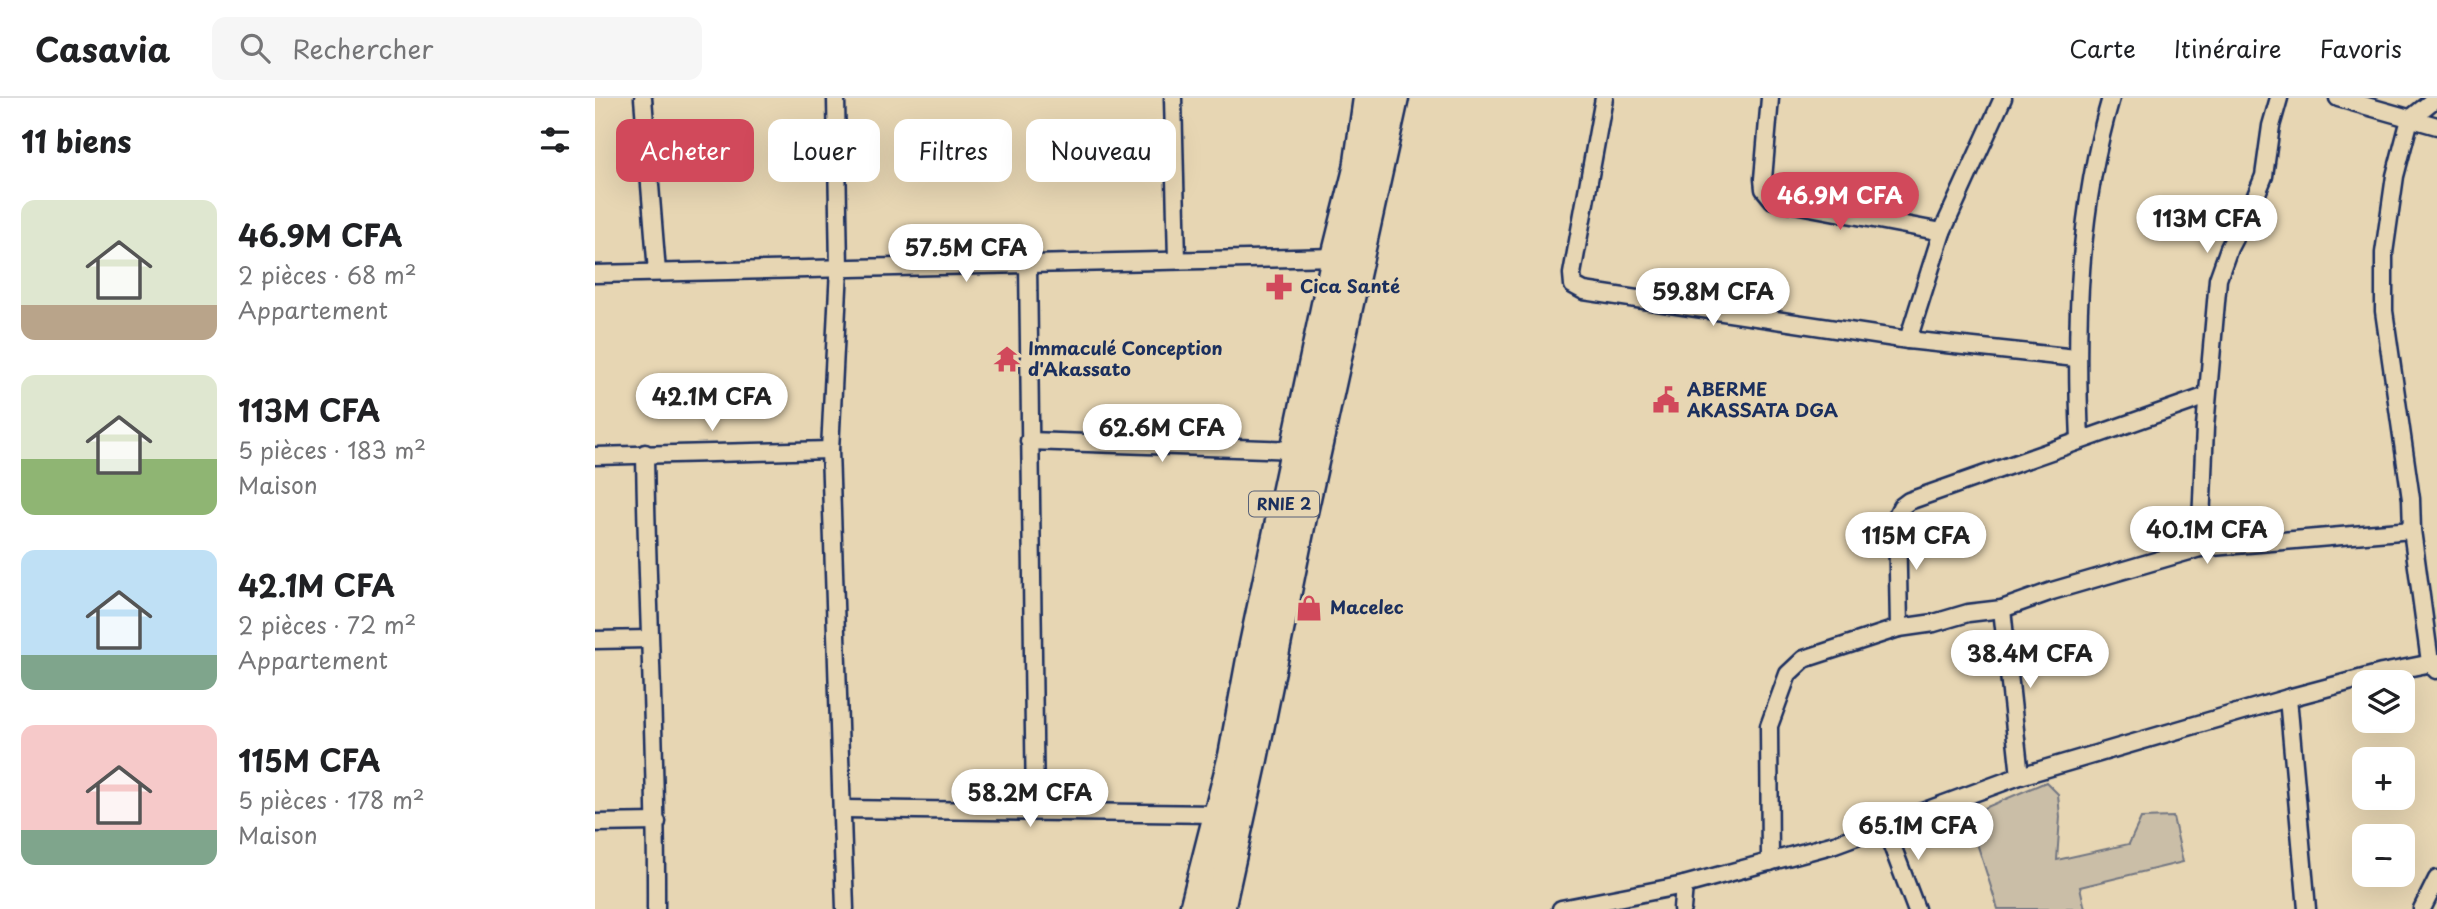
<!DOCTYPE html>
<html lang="fr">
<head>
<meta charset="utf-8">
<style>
  body { margin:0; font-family:"Playpen Sans",sans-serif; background:#f6f6f6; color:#202124; height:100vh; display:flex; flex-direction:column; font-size:26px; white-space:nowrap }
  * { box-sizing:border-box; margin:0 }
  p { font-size:23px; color:#757577 }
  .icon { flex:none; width:38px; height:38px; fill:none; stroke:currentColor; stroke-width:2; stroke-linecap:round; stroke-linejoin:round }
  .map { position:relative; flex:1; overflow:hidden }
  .side { display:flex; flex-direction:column; background:#fff; width:595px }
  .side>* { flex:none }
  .banner { position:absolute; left:21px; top:21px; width:665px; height:63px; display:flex; gap:14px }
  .controls { position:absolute; left:1757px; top:572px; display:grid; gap:14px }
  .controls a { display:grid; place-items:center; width:63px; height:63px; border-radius:14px; background:#fff; box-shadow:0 7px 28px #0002; font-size:35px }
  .price { position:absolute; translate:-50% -60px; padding:0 16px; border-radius:24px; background:#fff; color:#222; font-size:23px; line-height:46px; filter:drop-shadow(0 2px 4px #0008) }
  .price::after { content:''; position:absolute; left:50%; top:42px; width:21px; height:16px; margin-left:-10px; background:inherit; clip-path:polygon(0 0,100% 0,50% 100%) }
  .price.active { background:#d1495b; color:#fff }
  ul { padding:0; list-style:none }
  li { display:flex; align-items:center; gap:21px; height:175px; padding:0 21px }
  li span { display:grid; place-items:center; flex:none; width:196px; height:140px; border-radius:14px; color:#555 }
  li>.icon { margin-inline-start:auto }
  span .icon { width:84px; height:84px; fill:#fffc; stroke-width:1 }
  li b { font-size:30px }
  h2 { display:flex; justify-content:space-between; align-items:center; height:84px; padding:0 21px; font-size:30px }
  .tag { padding:0 24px; border-radius:14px; background:#fff; box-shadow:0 7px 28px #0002; font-size:24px; line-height:63px }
  .tag.active { background:#d1495b; color:#fff }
  header { display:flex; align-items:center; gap:42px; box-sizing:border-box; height:98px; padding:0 35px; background:#fff; border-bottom:2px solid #e0e0e0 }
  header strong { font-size:33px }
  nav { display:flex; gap:38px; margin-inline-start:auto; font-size:24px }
  .search { width:490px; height:63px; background:#f6f6f6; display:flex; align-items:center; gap:18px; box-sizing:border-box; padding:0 24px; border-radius:14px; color:#757577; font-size:26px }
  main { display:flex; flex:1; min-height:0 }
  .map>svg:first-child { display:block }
</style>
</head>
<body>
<header>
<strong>Casavia</strong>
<div class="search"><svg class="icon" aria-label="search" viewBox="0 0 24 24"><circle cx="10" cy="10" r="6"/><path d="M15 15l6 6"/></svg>Rechercher</div>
<nav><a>Carte</a><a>Itinéraire</a><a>Favoris</a></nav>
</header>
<main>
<section class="side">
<h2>11 biens<svg class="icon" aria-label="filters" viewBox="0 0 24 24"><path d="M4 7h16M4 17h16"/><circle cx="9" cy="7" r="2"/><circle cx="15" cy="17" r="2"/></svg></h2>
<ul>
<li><span style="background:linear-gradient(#dfe7d0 75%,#b9a48a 0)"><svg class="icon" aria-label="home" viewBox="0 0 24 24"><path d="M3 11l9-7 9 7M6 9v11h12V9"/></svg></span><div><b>46.9M CFA</b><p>2 pièces · 68 m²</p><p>Appartement</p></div></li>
<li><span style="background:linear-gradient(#dfe7d0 60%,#8fb573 0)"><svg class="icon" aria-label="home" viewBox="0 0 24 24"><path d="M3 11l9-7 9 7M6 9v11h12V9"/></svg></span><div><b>113M CFA</b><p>5 pièces · 183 m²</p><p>Maison</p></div></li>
<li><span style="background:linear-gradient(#bfe0f5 75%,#7fa58c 0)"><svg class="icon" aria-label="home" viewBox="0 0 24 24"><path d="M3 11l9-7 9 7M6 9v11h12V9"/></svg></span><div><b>42.1M CFA</b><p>2 pièces · 72 m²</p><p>Appartement</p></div></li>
<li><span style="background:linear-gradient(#f6c9c9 75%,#7fa58c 0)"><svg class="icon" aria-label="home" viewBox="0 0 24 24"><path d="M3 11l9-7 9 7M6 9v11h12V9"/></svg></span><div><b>115M CFA</b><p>5 pièces · 178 m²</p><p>Maison</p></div></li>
</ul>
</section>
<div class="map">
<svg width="1842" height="811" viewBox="0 0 1842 811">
  <rect width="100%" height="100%" fill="#e7d6b3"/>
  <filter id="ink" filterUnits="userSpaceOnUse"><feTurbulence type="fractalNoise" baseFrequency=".0143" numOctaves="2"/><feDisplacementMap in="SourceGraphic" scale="14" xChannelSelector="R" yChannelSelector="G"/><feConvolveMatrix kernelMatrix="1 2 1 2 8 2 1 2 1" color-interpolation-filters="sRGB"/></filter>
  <g filter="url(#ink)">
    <!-- green -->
    <polygon fill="#cabea7" stroke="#727682" stroke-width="2" points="1451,684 1463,696 1465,719 1462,762 1534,746 1546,720 1578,719 1588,764 1485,789 1490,811 1403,811 1373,717"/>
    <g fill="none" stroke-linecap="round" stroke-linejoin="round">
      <!-- street casing -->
      <g stroke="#1b2f5e" stroke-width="21">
        <g id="street">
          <polyline points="48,0 62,174"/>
          <polyline points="241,0 244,170 235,352 250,811"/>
          <polyline points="578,0 582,162"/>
          <polyline points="1009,0 977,176 978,187 989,193 1313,242 1481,260"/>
          <polyline points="1175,0 1168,81 1169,91 1178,102 1347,134"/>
          <polyline points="1743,0 1842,28"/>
          <polyline points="433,166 440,713"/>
          <polyline points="0,176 741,159"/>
          <polyline points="1313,242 1347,134 1408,0"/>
          <path d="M1485 342C1480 227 1483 111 1516 0"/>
          <polyline points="434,343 701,352"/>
          <path d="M50 355C52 507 62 659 61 811"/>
          <polyline points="0,358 235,352"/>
          <polyline points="1605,450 1610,329 1623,181 1634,150 1660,100 1669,78 1676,28 1684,0"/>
          <polyline points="1407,511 1425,678"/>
          <polyline points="1304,530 1302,417 1306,409 1314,403 1612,298"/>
          <polyline points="0,542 54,541"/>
          <polyline points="1841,572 1835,564 1817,432 1816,401 1789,213 1789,155 1800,78 1815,21 1841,0"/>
          <polyline points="1693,600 1712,811"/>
          <polyline points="248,711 622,716"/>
          <polyline points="0,725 62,724"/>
          <polyline points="1290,729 1321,811"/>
          <polyline points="1175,764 1174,628 1193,576 1209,561 1304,530 1339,525 1373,515 1407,511 1457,493 1605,450 1817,432"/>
          <polyline points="966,811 1089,787 1240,746 1425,678 1693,600 1787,575 1842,564"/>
          <polyline points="1087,811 1089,787"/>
          <polyline points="1827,811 1842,781"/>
        </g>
      </g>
      <!-- highway casing -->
      <g stroke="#1b2f5e" stroke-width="33">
        <g id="highway">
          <polyline points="599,811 638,658 657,556 741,159 763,71 773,0"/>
          <polyline points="625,811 658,661 708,414 799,0"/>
        </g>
      </g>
      <!-- street -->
      <use href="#street" stroke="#e7d6b3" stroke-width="16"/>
      <!-- highway -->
      <use href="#highway" stroke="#e7d6b3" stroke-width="28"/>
    </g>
  </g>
  <!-- icons -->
  <defs>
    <g id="pharmacy-bare" transform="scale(2.1)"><path d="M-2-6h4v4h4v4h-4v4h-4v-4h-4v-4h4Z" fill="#d1495b" stroke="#e7d6b3" stroke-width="2.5" paint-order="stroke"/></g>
    <g id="temple-bare" transform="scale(2.1)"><path d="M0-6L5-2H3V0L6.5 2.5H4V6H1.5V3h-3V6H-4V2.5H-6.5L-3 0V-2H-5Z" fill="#d1495b" stroke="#e7d6b3" stroke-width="2.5" paint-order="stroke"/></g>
    <g id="civic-bare" transform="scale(2.1)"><path d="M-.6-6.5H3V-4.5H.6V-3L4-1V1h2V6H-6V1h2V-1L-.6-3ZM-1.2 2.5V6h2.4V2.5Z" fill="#d1495b" stroke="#e7d6b3" stroke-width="2.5" paint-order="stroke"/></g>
    <g id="shop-bare" transform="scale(2.1)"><path d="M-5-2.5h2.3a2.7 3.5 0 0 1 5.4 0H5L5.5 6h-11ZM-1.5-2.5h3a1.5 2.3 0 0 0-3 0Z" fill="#d1495b" stroke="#e7d6b3" stroke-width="2.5" paint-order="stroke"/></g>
  </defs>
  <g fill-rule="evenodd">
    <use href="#pharmacy-bare" x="684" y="189"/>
    <use href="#temple-bare" x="412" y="261"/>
    <use href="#civic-bare" x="1071" y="302"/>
    <use href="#shop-bare" x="714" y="510"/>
  </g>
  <g text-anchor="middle" stroke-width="7" stroke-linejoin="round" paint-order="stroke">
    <!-- shield labels -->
    <rect fill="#e7d6b3" stroke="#586178" stroke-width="2" x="654" y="393.5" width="70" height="25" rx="5"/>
    <g font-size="16" font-weight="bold" fill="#1b2f5e">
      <text x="689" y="412">RNIE 2</text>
    </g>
    <!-- poi labels -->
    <g font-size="18" font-weight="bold" fill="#1b2f5e" stroke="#e7d6b3" text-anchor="start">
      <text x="705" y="195">Cica Santé</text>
      <text x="433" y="257">Immaculé Conception<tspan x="433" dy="21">d'Akassato</tspan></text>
      <text x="1092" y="298">ABERME<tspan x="1092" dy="21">AKASSATA DGA</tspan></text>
      <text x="735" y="516">Macelec</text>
    </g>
  </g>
</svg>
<div class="controls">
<a><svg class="icon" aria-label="layers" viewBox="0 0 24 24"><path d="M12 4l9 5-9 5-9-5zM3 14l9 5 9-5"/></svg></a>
<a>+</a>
<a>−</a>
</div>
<b class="price active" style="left:1245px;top:134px">46.9M CFA</b>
<b class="price" style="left:1612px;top:157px">113M CFA</b>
<b class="price" style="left:371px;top:186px">57.5M CFA</b>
<b class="price" style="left:1118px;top:230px">59.8M CFA</b>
<b class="price" style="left:117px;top:335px">42.1M CFA</b>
<b class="price" style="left:567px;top:366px">62.6M CFA</b>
<b class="price" style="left:1612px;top:468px">40.1M CFA</b>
<b class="price" style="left:1321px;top:474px">115M CFA</b>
<b class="price" style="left:1435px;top:592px">38.4M CFA</b>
<b class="price" style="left:435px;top:731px">58.2M CFA</b>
<b class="price" style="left:1323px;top:764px">65.1M CFA</b>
<div class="banner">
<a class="tag active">Acheter</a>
<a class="tag">Louer</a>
<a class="tag">Filtres</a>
<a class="tag">Nouveau</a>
</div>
</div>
</main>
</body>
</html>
